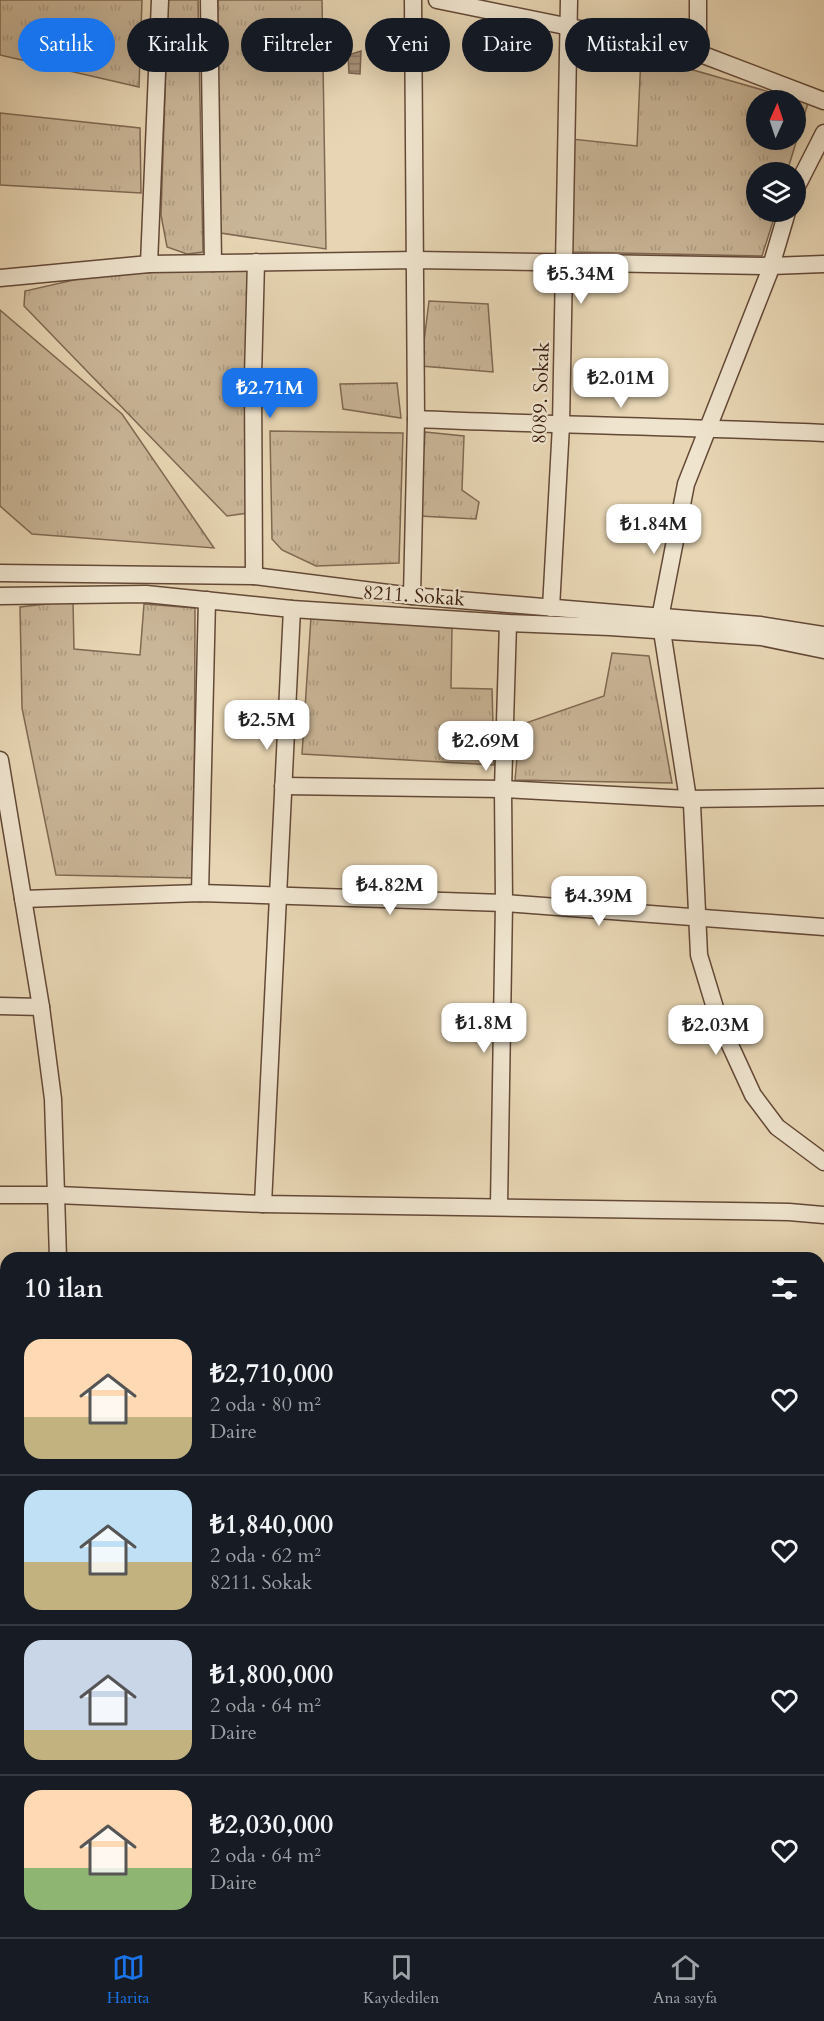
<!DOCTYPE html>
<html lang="tr">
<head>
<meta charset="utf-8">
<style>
  body { margin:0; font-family:Cardo,serif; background:#20242c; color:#f1f3f6; height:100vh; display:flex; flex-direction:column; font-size:22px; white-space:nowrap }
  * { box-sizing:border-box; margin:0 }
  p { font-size:20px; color:#9ea1a6 }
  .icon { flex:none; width:33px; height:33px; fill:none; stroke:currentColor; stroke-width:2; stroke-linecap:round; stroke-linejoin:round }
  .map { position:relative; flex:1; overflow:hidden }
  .sheet { position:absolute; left:0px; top:1252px; width:825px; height:686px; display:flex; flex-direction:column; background:#171b24; border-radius:18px 18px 0 0; box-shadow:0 6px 24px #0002 }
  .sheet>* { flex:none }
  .banner { position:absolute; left:18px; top:18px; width:789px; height:54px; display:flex; gap:12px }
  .needle { width:39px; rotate:3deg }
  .fabs { position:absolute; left:746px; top:90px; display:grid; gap:12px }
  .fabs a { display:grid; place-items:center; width:60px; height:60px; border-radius:50%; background:#171b24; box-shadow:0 6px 24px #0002; font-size:30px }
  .price { position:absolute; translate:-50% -51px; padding:0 14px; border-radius:12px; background:#fff; color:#222; font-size:20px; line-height:39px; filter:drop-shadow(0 2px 3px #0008) }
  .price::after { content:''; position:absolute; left:50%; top:36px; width:18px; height:14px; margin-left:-9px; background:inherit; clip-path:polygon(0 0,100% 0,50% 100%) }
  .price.current { background:#1a73e8; color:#fff }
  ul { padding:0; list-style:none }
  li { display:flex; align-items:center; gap:18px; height:150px; padding:0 24px }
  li+li { border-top:2px solid #363941 }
  li span { display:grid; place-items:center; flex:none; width:168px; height:120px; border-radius:18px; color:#555 }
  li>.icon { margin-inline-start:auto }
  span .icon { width:72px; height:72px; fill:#fffc; stroke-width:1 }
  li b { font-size:26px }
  h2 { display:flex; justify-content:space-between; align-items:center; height:72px; padding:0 24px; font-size:26px }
  .pill { padding:0 21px; border-radius:27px; background:#171b24; box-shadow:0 6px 24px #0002; font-size:21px; line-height:54px }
  .pill.current { background:#1a73e8; color:#fff }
  .dock { display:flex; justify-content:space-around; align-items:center; height:84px; border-top:2px solid #363941; background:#171b24; font-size:16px; color:#9ea1a6 }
  .dock a { display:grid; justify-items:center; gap:3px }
  .dock .current { color:#1a73e8 }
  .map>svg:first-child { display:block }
</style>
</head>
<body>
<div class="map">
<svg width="824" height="1937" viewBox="0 0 824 1937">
  <defs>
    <pattern id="grass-tufts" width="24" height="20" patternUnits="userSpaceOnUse" patternTransform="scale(1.5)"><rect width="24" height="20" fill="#c9b597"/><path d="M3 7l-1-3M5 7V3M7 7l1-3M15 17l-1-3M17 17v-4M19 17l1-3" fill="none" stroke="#ad9b81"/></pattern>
    <pattern id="forest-crowns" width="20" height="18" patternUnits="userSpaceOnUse" patternTransform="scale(1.5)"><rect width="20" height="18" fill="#c9b597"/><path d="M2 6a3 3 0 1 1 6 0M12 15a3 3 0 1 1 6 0" fill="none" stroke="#ad9b81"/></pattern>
    <pattern id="water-rules" width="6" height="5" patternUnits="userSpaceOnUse" patternTransform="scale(1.5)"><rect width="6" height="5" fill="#ac957b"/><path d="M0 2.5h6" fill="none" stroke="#8d7963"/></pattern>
  </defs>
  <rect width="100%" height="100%" fill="#e7d5b3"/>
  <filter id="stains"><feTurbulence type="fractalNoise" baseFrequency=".00333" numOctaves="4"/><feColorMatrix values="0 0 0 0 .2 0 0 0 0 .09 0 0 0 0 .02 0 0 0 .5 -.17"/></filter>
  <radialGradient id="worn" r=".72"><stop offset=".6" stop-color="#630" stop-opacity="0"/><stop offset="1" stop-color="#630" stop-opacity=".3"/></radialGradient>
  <!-- grass -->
  <g fill="url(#grass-tufts)" stroke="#806852" stroke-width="1.5" fill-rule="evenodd">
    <polygon points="0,0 142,0 139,87 0,55"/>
    <polygon points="168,0 198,0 203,252 187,254 167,247 161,215"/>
    <polygon points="218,0 322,0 326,249 214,232"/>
    <path d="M641 55 808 103 787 172H756V212H776L762 256 571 252 572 139 637 146ZM756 100H795V140H756Z"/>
    <polygon points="0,113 140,128 141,193 0,185"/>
    <polygon points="251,262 248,513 227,516 24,306 25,291 109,272"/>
    <polygon points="429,301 488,304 493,372 421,366"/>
    <polygon points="0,310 122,414 214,548 32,534 0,506"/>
    <polygon points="397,383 401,418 343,409 340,384"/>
    <polygon points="270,431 403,433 399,563 316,566 282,550 272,539"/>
    <polygon points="425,432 464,436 462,490 479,502 476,519 419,516"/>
    <polygon points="73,601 74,649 140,655 144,604 195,608 194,878 56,875 22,708 20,607"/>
    <polygon points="311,617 452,628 451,688 492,689 494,765 302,754"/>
    <polygon points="612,653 649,656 672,783 515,780 520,725 604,696"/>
  </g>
  <!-- forest -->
  <g fill="url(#forest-crowns)" stroke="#806852" stroke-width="1.5">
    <polygon points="824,1421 824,1937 747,1937 747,1932 819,1932 819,1434"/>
    <polygon points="0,1474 6,1478 6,1717 0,1719"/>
  </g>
  <!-- water -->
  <polygon fill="url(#water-rules)" stroke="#7e644f" stroke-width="1.5" points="361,51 360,74 349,73 348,55"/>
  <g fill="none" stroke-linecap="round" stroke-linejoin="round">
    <!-- minor casing -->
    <g stroke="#644937" stroke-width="19">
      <g id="minor">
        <polyline points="209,0 213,263"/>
        <polyline points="437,0 698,53 824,101"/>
        <polyline points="698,53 698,0"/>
        <polyline points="795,190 824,133"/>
        <polyline points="787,212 769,273 686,484 660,618 688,799 692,804 699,955 719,1021 753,1095 777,1127 824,1162"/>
        <polyline points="149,264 160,0"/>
        <polyline points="0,278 149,264 416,260 771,266 824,264"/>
        <path d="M416 419C552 425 688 427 824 433"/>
        <polyline points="0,573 254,576 412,596 760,625 824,635"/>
        <polyline points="254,576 253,376 256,262"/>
        <polyline points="0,596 146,594 292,609 508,623 610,627 761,637 824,650"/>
        <polyline points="412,596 416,419 413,0"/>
        <polyline points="551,608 561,425 569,0"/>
        <polyline points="0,760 41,1007 53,1099 58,1258"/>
        <polyline points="283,786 503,789 688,799 824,797"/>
        <polyline points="200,893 207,600"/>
        <polyline points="23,899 200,893 504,903 824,927"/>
        <polyline points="0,1006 41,1007"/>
        <polyline points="0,1195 57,1195 263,1204 789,1212 824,1215"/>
        <polyline points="263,1204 292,609"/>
        <polyline points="499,1206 504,903 503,789 508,623"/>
        <polyline points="689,1932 689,1937"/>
      </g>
    </g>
    <!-- major casing -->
    <g stroke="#381a0e" stroke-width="23">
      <g id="major">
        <polyline points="819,1291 824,1274"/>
        <polyline points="819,1399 824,1388"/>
        <polyline points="723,1937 724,1932"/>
      </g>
    </g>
    <!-- minor -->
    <use href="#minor" stroke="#efe4ce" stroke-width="16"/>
    <!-- major -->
    <use href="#major" stroke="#e7d5b3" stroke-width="21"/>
  </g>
  <g text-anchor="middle" stroke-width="4.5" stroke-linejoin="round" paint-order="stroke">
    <!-- street labels -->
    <g font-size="20" fill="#381a0e" stroke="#efe4ce">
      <text transform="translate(540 393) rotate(-88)" y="7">8089. Sokak</text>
      <text transform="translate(414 595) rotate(4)" y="7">8211. Sokak</text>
    </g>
  </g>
  <rect width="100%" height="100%" filter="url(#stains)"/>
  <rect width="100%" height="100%" fill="url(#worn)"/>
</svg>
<div class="fabs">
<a><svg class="needle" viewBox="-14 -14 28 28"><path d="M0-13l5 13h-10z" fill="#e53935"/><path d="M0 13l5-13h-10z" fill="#9ea1a6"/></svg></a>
<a><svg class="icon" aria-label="layers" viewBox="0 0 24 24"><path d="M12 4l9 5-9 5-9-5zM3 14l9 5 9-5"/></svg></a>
</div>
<b class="price" style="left:581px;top:305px">₺5.34M</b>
<b class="price" style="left:621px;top:409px">₺2.01M</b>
<b class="price current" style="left:270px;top:419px">₺2.71M</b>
<b class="price" style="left:654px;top:555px">₺1.84M</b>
<b class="price" style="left:267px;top:751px">₺2.5M</b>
<b class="price" style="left:486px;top:772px">₺2.69M</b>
<b class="price" style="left:390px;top:916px">₺4.82M</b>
<b class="price" style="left:599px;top:927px">₺4.39M</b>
<b class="price" style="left:484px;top:1054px">₺1.8M</b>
<b class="price" style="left:716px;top:1056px">₺2.03M</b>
<div class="banner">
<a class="pill current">Satılık</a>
<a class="pill">Kiralık</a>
<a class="pill">Filtreler</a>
<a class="pill">Yeni</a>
<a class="pill">Daire</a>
<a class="pill">Müstakil ev</a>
</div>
<section class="sheet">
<h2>10 ilan<svg class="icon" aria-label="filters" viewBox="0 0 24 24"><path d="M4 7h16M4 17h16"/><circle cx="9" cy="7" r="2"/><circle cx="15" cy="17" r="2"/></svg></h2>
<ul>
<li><span style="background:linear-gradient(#ffd9b3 65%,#c2b280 0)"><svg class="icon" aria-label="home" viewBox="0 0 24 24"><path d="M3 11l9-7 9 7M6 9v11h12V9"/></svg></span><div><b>₺2,710,000</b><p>2 oda · 80 m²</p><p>Daire</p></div><svg class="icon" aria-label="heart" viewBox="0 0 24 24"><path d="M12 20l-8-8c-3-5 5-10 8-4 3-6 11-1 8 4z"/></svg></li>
<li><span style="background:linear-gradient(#bfe0f5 60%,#c2b280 0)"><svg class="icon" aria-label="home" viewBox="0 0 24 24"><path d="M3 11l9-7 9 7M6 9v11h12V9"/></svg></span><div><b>₺1,840,000</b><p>2 oda · 62 m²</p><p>8211. Sokak</p></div><svg class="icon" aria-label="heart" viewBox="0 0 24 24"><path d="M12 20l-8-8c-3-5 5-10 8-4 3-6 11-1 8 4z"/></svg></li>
<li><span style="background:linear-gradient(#c9d6e8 75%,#c2b280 0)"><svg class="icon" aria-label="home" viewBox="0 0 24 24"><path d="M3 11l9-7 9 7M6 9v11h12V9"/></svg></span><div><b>₺1,800,000</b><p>2 oda · 64 m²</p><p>Daire</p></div><svg class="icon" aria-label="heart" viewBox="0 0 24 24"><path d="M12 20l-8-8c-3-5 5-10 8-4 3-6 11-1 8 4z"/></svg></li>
<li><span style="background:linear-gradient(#ffd9b3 65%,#8fb573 0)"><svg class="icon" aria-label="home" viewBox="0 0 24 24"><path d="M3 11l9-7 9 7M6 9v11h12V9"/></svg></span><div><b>₺2,030,000</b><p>2 oda · 64 m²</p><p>Daire</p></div><svg class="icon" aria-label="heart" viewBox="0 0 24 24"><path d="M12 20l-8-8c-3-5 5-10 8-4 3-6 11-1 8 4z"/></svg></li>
</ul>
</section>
</div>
<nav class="dock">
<a class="current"><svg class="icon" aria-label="map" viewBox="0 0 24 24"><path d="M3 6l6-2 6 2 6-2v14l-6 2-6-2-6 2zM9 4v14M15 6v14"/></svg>Harita</a>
<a><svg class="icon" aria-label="saved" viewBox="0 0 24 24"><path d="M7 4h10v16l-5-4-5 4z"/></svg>Kaydedilen</a>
<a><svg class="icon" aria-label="home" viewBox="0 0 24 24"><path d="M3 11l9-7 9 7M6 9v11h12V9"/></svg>Ana sayfa</a>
</nav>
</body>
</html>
